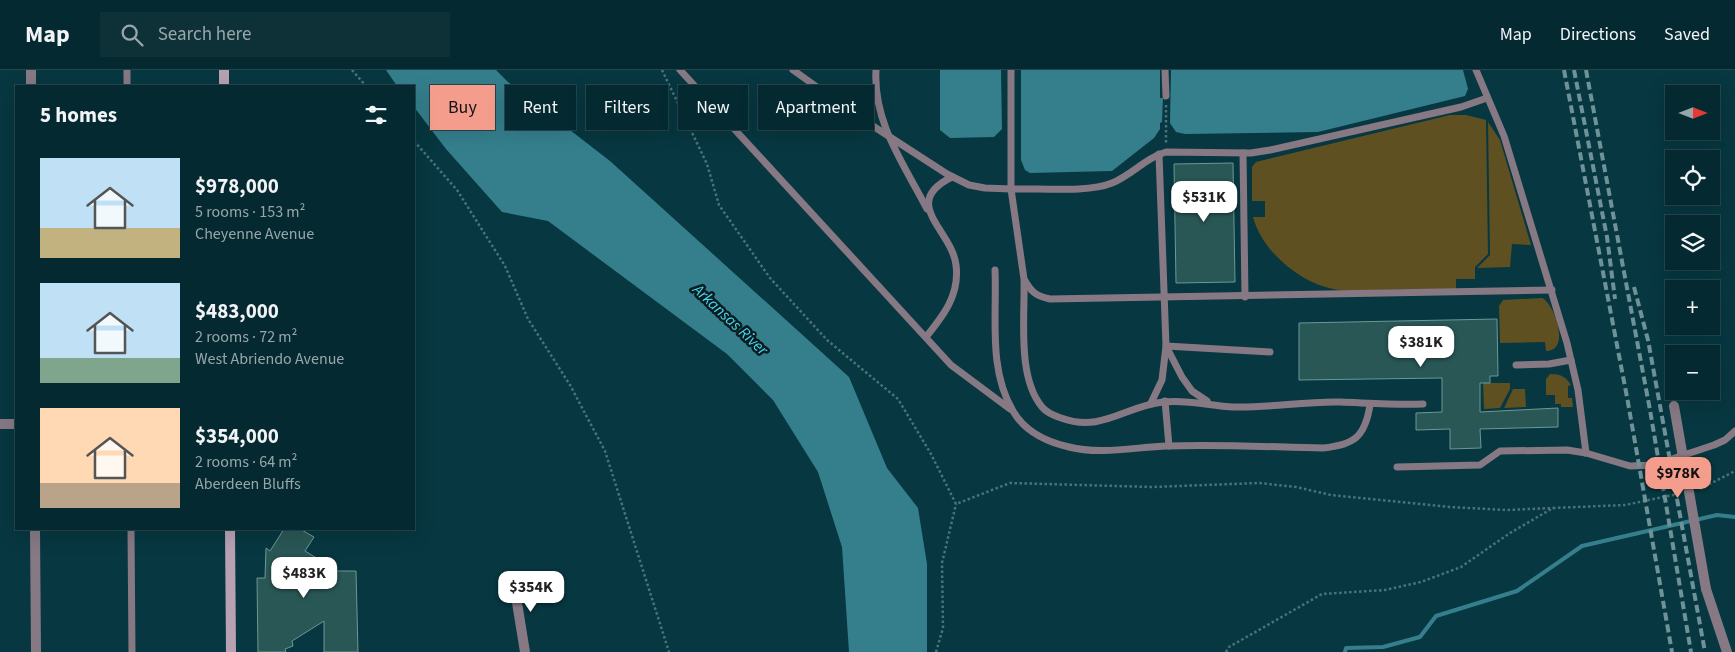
<!DOCTYPE html>
<html lang="en">
<head>
<meta charset="utf-8">
<style>
  body { margin:0; font-family:"Source Sans 3",sans-serif; background:#0e3138; color:#f1f3f6; height:100vh; display:flex; flex-direction:column; font-size:19px; white-space:nowrap }
  * { box-sizing:border-box; margin:0 }
  p { font-size:16px; color:#97a6ab }
  .icon { flex:none; width:28px; height:28px; fill:none; stroke:currentColor; stroke-width:2; stroke-linecap:round; stroke-linejoin:round }
  .map { position:relative; flex:1; overflow:hidden }
  .details { position:absolute; left:15px; top:15px; width:400px; height:445px; display:flex; flex-direction:column; background:#052930; border-radius:0px; box-shadow:0 5px 20px #0002,0 0 0 1px #26454c }
  .details>* { flex:none }
  .top-card { position:absolute; left:430px; top:15px; width:475px; height:45px; display:flex; gap:10px }
  .needle { width:32px; rotate:90deg }
  .controls { position:absolute; left:1665px; top:15px; display:grid; gap:10px }
  .controls a { display:grid; place-items:center; width:55px; height:55px; border-radius:0px; background:#052930; box-shadow:0 5px 20px #0002,0 0 0 1px #26454c; font-size:25px }
  .price { position:absolute; translate:-50% -42px; padding:0 11px; border-radius:10px; background:#fff; color:#222; font-size:16px; line-height:32px; filter:drop-shadow(0 1px 2px #0008) }
  .price::after { content:''; position:absolute; left:50%; top:30px; width:15px; height:11px; margin-left:-8px; background:inherit; clip-path:polygon(0 0,100% 0,50% 100%) }
  .price.active { background:#f49d8c; color:#111 }
  ul { padding:0; list-style:none }
  li { display:flex; align-items:center; gap:15px; height:125px; padding:0 25px }
  li span { display:grid; place-items:center; flex:none; width:140px; height:100px; border-radius:0px; color:#555 }
  li>.icon { margin-inline-start:auto }
  span .icon { width:60px; height:60px; fill:#fffc; stroke-width:1 }
  li b { font-size:21px }
  h2 { display:flex; justify-content:space-between; align-items:center; height:60px; padding:0 25px; font-size:21px }
  .chip { padding:0 18px; border-radius:0px; background:#052930; box-shadow:0 5px 20px #0002,0 0 0 1px #26454c; font-size:18px; line-height:45px }
  .chip.active { background:#f49d8c; color:#111 }
  header { display:flex; align-items:center; gap:30px; box-sizing:border-box; height:70px; padding:0 25px; background:#052930; border-bottom:1px solid #26454c }
  header strong { font-size:24px }
  nav { display:flex; gap:28px; margin-inline-start:auto; font-size:18px }
  .search { width:350px; height:45px; background:#0e3138; display:flex; align-items:center; gap:12px; box-sizing:border-box; padding:0 18px; border-radius:0px; color:#97a6ab; font-size:19px }
  .map>svg:first-child { display:block }
</style>
</head>
<body>
<header>
<strong>Map</strong>
<div class="search"><svg class="icon" aria-label="search" viewBox="0 0 24 24"><circle cx="10" cy="10" r="6"/><path d="M15 15l6 6"/></svg>Search here</div>
<nav><a>Map</a><a>Directions</a><a>Saved</a></nav>
</header>
<div class="map">
<svg width="1735" height="582" viewBox="0 0 1735 582">
  <rect width="100%" height="100%" fill="#073740"/>
  <!-- green -->
  <g fill="#5e5021">
    <path d="M1450 45H1466L1486 50 1488 184 1475 197V209H1456V219C1429 219 1402 219 1375 220 1361 220 1346 222 1333 219 1299 212 1262 181 1253 147H1265V131H1252V97L1256 92Z"/>
    <polygon points="1488,52 1500,70 1531,175 1512,174 1510,197 1477,198 1490,185"/>
    <path d="M1542 228C1555 234 1571 281 1546 281L1545 272 1500 273 1499 236 1503 230Z"/>
    <path d="M1550 304C1561 304 1566 307 1571 315L1568 316V328H1572L1573 337H1561V334H1555V325H1546V309Z"/>
    <polygon points="1483,313 1510,313 1510,319 1500,338 1484,339"/>
    <polygon points="1513,319 1525,319 1526,337 1504,338"/>
  </g>
  <!-- water -->
  <g fill="#357f8d">
    <polygon points="386,0 496,0 508,12 610,91 849,307 887,398 918,438 927,494 927,582 849,582 842,477 818,402 773,330 727,284 548,151 502,142 446,79 414,37 414,16 397,16"/>
    <polygon points="940,0 1001,0 1002,59 994,67 950,68 940,60"/>
    <polygon points="1021,0 1160,0 1160,28 1163,28 1162,52 1160,53 1160,59 1154,68 1112,101 1030,103 1025,100 1021,90"/>
    <polygon points="1171,0 1463,0 1468,19 1465,26 1318,62 1185,64 1176,62 1170,53"/>
  </g>
  <g fill="none" stroke-linecap="round" stroke-linejoin="round">
    <!-- stream -->
    <polyline stroke="#357f8d" stroke-width="4" points="1345,582 1346,578 1383,577 1420,567 1436,546 1517,521 1582,476 1717,445 1735,447"/>
  </g>
  <!-- building -->
  <g fill="#295755" stroke="#6b9997">
    <polygon points="1233,93 1235,212 1176,213 1174,94"/>
    <polygon points="1497,249 1498,306 1490,306 1490,313 1480,313 1480,342 1558,338 1558,357 1480,359 1481,378 1450,379 1450,359 1416,360 1416,343 1442,342 1442,308 1299,310 1299,253"/>
    <polygon points="284,459 300,459 314,467 305,481 318,489 310,501 356,501 358,582 324,582 324,551 292,571 293,576 285,579 286,582 258,582 257,508 265,508 266,478 270,481"/>
  </g>
  <g fill="none" stroke-linecap="round" stroke-linejoin="round">
    <!-- path -->
    <g stroke="#4c737b" stroke-width="2.5" stroke-dasharray="2.5 2.5" stroke-linecap="butt">
      <polyline points="352,0 366,16"/>
      <polyline points="662,0 707,94 719,135 770,208 827,270 898,329 931,384 956,434 1010,413 1152,417 1259,413 1296,417 1331,425 1449,437 1507,440 1553,438"/>
      <polyline points="1166,35 1166,74"/>
      <polyline points="414,71 457,120 505,196 528,249 570,315 605,381 669,582"/>
      <polyline points="1700,419 1735,401"/>
      <polyline points="936,582 943,558 942,493 956,434"/>
      <polyline points="1226,582 1229,577 1322,524 1385,520 1421,512 1461,497 1510,463 1553,438 1625,435 1678,424"/>
    </g>
    <!-- lane -->
    <g stroke="#867984" stroke-width="7">
      <polyline points="127,0 127,16"/>
      <polyline points="680,0 951,295 1010,339"/>
      <polyline points="793,0 856,45 947,104 969,115 985,118 1011,119 1011,0"/>
      <path d="M876 0C873 53 904 94 927 139"/>
      <polyline points="1165,0 1166,26"/>
      <polyline points="1476,0 1504,66 1567,273 1578,320 1586,383"/>
      <path d="M1487 28 1461 37 1270 80 1251 83 1166 82C1145 88 1132 105 1112 113 1088 123 1039 118 1011 119L1024 209C1031 222 1036 226 1050 229L1552 220"/>
      <polyline points="1243,83 1245,227"/>
      <polyline points="1159,84 1166,276 1182,307 1192,321 1207,331"/>
      <path d="M995 200C997 247 988 299 1013 341 1025 362 1047 372 1069 377 1100 385 1136 377 1167 376 1219 374 1271 377 1323 378 1354 375 1365 367 1370 335"/>
      <path d="M1024 212C1025 248 1017 307 1042 337 1046 342 1055 346 1061 348 1102 363 1125 336 1163 332 1187 329 1210 336 1234 337 1270 338 1305 331 1340 332 1368 333 1395 335 1423 334"/>
      <path d="M926 267C943 246 960 225 956 195 952 160 899 133 952 107"/>
      <polyline points="1516,295 1549,294 1571,290"/>
      <polyline points="1165,331 1169,376"/>
      <polyline points="1151,333 1162,310 1166,276 1270,282"/>
      <polyline points="1397,397 1480,395 1500,381 1567,380 1586,383 1630,396 1654,395 1714,375 1725,370 1735,361"/>
      <polyline points="131,459 132,582"/>
    </g>
    <!-- street -->
    <g stroke="#867984" stroke-width="10">
      <polyline points="31,0 31,16"/>
      <polyline points="0,354 16,354"/>
      <polyline points="35,459 36,582"/>
      <polyline points="513,508 525,582"/>
      <polyline points="1706,519 1727,582"/>
    </g>
    <!-- secondary -->
    <g stroke="#b7a1b3" stroke-width="10">
      <polyline points="224,0 224,16"/>
      <polyline points="230,459 231,582"/>
    </g>
    <!-- rail -->
    <g stroke="#6f9299" stroke-width="4" stroke-dasharray="8 4" stroke-linecap="butt">
      <polyline points="1564,0 1627,327 1672,582"/>
      <polyline points="1574,0 1607,167 1615,229"/>
      <polyline points="1586,0 1650,340 1691,582"/>
      <polyline points="1634,217 1648,270 1705,582"/>
    </g>
    <!-- street-bridge -->
    <polyline stroke="#867984" stroke-width="10" points="1674,336 1706,519"/>
  </g>
  <g text-anchor="middle" stroke-width="5" stroke-linejoin="round" paint-order="stroke">
    <!-- water labels -->
    <g font-size="16" font-style="italic" fill="#46d7f1" stroke="#091c20">
      <text transform="translate(731 249) rotate(43)" y="6">Arkansas River</text>
    </g>
  </g>
</svg>
<div class="controls">
<a><svg class="needle" viewBox="-14 -14 28 28"><path d="M0-13l5 13h-10z" fill="#e53935"/><path d="M0 13l5-13h-10z" fill="#97a6ab"/></svg></a>
<a><svg class="icon" aria-label="locate" viewBox="0 0 24 24"><circle cx="12" cy="12" r="6"/><path d="M12 2v4M12 18v4M2 12h4M18 12h4"/></svg></a>
<a><svg class="icon" aria-label="layers" viewBox="0 0 24 24"><path d="M12 4l9 5-9 5-9-5zM3 14l9 5 9-5"/></svg></a>
<a>+</a>
<a>−</a>
</div>
<b class="price" style="left:1204px;top:153px">$531K</b>
<b class="price" style="left:1421px;top:298px">$381K</b>
<b class="price active" style="left:1678px;top:429px">$978K</b>
<b class="price" style="left:304px;top:529px">$483K</b>
<b class="price" style="left:531px;top:543px">$354K</b>
<div class="top-card">
<a class="chip active">Buy</a>
<a class="chip">Rent</a>
<a class="chip">Filters</a>
<a class="chip">New</a>
<a class="chip">Apartment</a>
</div>
<section class="details">
<h2>5 homes<svg class="icon" aria-label="filters" viewBox="0 0 24 24"><path d="M4 7h16M4 17h16"/><circle cx="9" cy="7" r="2"/><circle cx="15" cy="17" r="2"/></svg></h2>
<ul>
<li><span style="background:linear-gradient(#bfe0f5 70%,#c2b280 0)"><svg class="icon" aria-label="home" viewBox="0 0 24 24"><path d="M3 11l9-7 9 7M6 9v11h12V9"/></svg></span><div><b>$978,000</b><p>5 rooms · 153 m²</p><p>Cheyenne Avenue</p></div></li>
<li><span style="background:linear-gradient(#bfe0f5 75%,#7fa58c 0)"><svg class="icon" aria-label="home" viewBox="0 0 24 24"><path d="M3 11l9-7 9 7M6 9v11h12V9"/></svg></span><div><b>$483,000</b><p>2 rooms · 72 m²</p><p>West Abriendo Avenue</p></div></li>
<li><span style="background:linear-gradient(#ffd9b3 75%,#b9a48a 0)"><svg class="icon" aria-label="home" viewBox="0 0 24 24"><path d="M3 11l9-7 9 7M6 9v11h12V9"/></svg></span><div><b>$354,000</b><p>2 rooms · 64 m²</p><p>Aberdeen Bluffs</p></div></li>
</ul>
</section>
</div>
</body>
</html>
